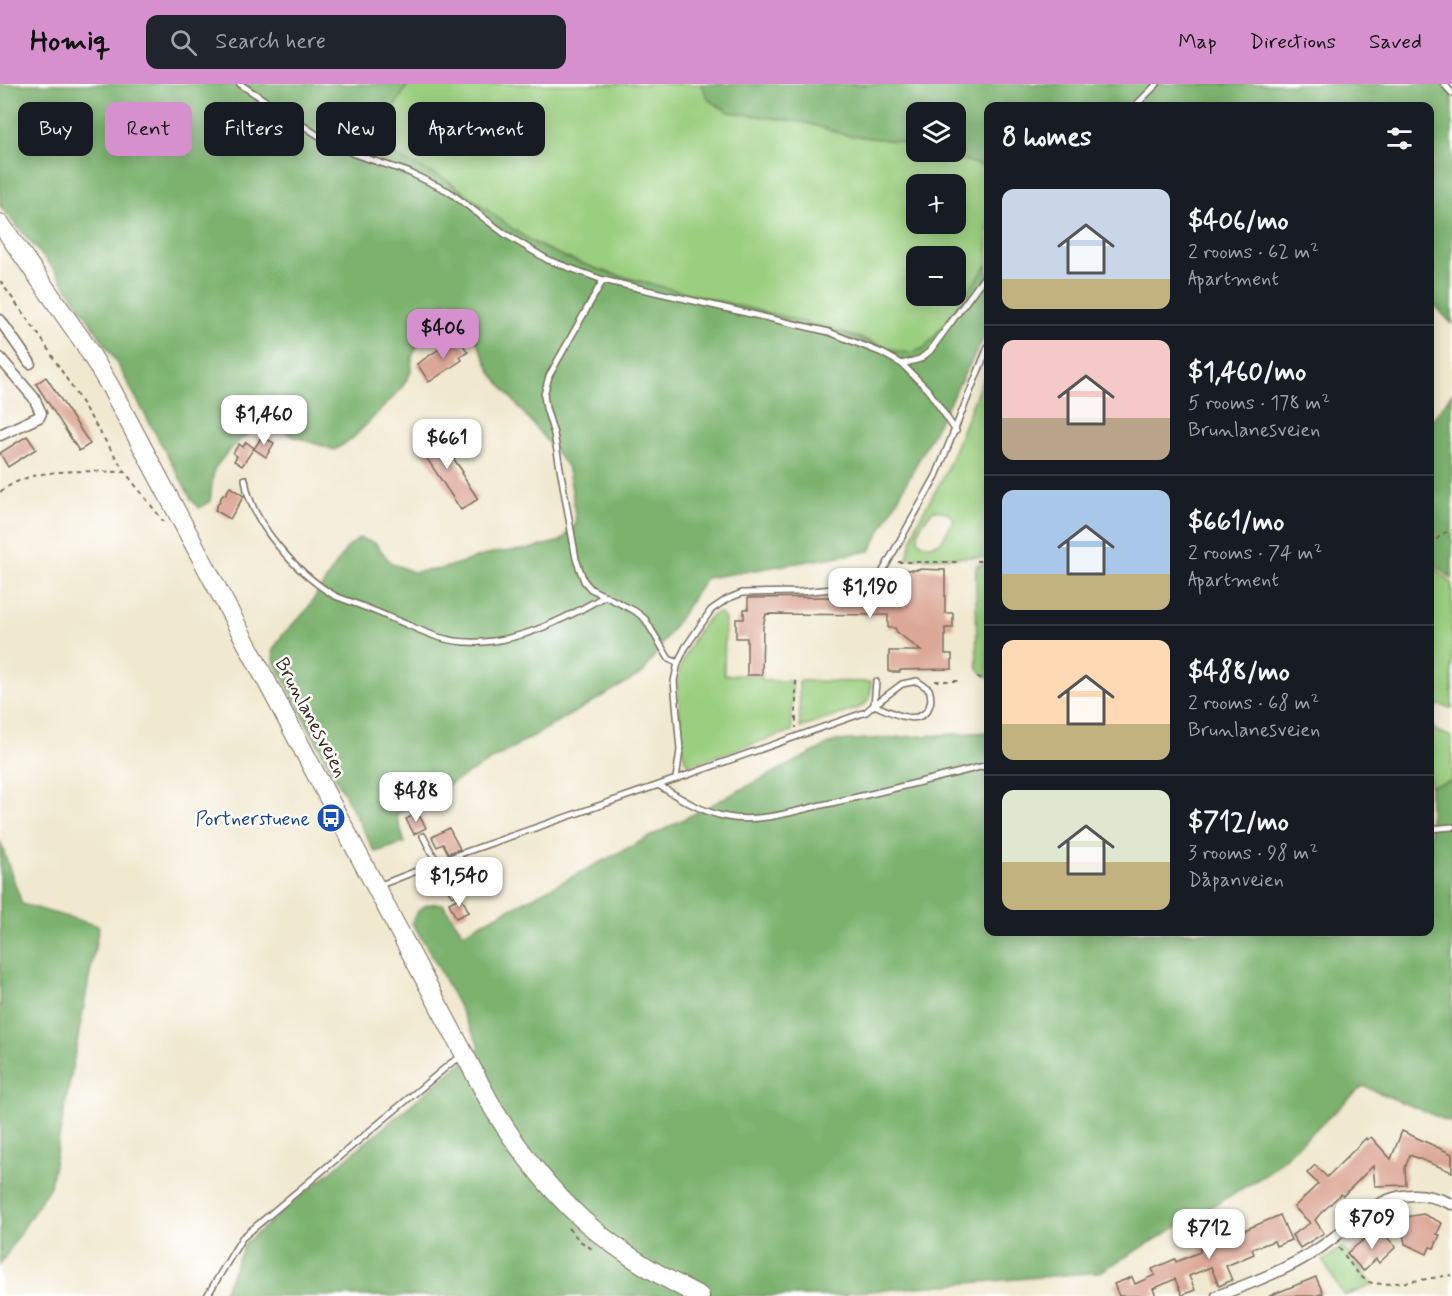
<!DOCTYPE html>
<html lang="en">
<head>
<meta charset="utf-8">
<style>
  body { margin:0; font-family:Mynerve,sans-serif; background:#20242c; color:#f1f3f6; height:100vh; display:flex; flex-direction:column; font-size:22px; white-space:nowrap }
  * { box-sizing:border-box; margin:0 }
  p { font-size:20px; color:#9ea1a6 }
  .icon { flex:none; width:33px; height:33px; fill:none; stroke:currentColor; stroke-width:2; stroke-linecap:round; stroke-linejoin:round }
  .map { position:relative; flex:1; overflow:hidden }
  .side { position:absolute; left:984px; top:18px; width:450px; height:834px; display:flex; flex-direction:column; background:#171b24; border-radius:12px; box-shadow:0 3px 15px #0003 }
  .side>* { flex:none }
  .top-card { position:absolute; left:18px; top:18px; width:570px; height:54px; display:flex; gap:12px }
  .fabs { position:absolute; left:906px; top:18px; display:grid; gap:12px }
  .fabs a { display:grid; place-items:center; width:60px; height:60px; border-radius:12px; background:#171b24; box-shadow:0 3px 15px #0003; font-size:30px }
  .price { position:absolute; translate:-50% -51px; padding:0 14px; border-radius:12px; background:#fff; color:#222; font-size:20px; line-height:39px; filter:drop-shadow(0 2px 3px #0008) }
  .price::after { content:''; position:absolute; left:50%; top:36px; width:18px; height:14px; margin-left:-9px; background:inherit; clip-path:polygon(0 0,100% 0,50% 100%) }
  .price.current { background:#d690ce; color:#111 }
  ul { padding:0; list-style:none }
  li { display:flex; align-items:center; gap:18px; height:150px; padding:0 18px }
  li+li { border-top:2px solid #363941 }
  li span { display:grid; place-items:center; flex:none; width:168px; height:120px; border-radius:12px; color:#555 }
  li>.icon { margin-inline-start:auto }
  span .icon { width:72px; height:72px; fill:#fffc; stroke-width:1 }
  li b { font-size:26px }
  h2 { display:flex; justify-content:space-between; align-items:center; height:72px; padding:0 18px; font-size:26px }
  .tag { padding:0 21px; border-radius:12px; background:#171b24; box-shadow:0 3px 15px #0003; font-size:21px; line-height:54px }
  .tag.current { background:#d690ce; color:#111 }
  header { display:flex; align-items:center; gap:36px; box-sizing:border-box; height:84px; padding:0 30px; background:#d690ce; color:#111 }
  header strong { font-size:28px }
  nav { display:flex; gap:33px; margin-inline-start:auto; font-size:21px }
  .search { width:420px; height:54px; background:#20242c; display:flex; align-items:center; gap:15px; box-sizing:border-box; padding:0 21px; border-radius:12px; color:#9ea1a6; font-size:22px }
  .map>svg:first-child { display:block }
</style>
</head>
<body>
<header>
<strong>Homiq</strong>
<div class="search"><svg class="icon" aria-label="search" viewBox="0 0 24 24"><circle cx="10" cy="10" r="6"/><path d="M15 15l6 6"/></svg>Search here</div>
<nav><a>Map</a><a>Directions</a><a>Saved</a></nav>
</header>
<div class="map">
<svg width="1452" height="1212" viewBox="0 0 1452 1212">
  <rect width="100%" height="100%" fill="#fff"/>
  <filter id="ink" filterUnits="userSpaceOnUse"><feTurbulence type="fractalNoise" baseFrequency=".0167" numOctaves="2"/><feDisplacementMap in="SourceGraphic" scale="12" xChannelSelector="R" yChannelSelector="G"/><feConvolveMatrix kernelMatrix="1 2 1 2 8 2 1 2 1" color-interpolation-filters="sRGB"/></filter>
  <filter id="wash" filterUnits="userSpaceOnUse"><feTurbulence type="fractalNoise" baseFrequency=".008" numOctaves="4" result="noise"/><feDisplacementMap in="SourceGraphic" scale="24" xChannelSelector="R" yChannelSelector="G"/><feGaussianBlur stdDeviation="1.35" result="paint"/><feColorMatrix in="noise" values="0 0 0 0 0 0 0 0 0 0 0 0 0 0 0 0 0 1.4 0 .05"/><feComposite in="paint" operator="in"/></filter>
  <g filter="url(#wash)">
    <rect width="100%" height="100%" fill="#f0e8cf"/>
    <!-- green -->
    <g fill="#9bcf80" stroke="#6b7c4f" stroke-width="1.5" fill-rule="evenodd">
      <path d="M408 0H701L709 16 729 28 807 39 846 51 896 57 916 62V68H934L988 83V180L935 252 924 264 911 269 897 267 862 254C803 239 744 224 686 209 636 196 585 185 539 161 505 144 478 116 446 96 427 84 396 82 387 58 381 39 397 15 408 0ZM916 100H956V140H916ZM916 172H956V212H916Z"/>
      <path d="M988 287V473L907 474 917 439 944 392 979 304 986 289ZM934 426 947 428 953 435V438L941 458C933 462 917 464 918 451 918 443 929 430 934 426Z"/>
      <polygon points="1430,479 1452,500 1452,624 1439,621 1432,626 1430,634"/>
      <polygon points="988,480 988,593 982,589 977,583 976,486 977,481"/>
      <path d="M718 529 723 532 725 536 724 591H762V597H792V647L690 681 685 676 683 667 677 599C680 580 698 536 718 529Z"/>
      <path d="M799 597 871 598C871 610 871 618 859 624L800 644Z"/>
      <polygon points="1430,639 1436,647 1452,653 1452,732 1430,725"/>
      <polygon points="1342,1163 1373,1201 1344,1212 1323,1177"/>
    </g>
    <!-- forest -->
    <g fill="#7cb26e" stroke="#5c6e46" stroke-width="1.5">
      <polygon points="0,0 408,0 387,36 386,55 393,70 405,77 445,95 516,147 537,161 566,174 611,190 816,241 897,267 911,269 924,264 935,252 988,180 988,246 870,467 706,494 643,589 396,731 405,759 375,768 275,579 273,566 283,550 306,527 346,465 359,454 375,459 391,479 413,488 441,485 492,469 529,465 561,457 576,440 572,406 567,382 492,290 458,218 445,218 433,231 412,273 411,288 401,305 351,356 334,366 293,352 280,345 266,343 250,348 230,365 214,385 210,417 199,424 192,416 114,274 84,228 56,188 0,122"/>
      <polygon points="701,0 1452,0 1452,240 1430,216 1430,22 988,22 988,83 934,68 956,68 956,28 916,28 916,62 896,57 846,51 807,39 729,28 709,16"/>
      <polygon points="1452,309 1452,495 1430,476 1430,339"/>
      <path d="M988 648V848H1430V702L1452 697V1039L1363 1002 1267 1090 1100 1188 847 1209 846 1212H222L245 1159 480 963 429 866 412 839C418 823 426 818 443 820L463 849 835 657Z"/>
      <polygon points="0,757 22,820 99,842 50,1102 0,1181"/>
    </g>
    <g id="blocks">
      <!-- building -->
      <g fill="#dca796">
        <polygon points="457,253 468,268 460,273 462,276 429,298 417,280"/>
        <polygon points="46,293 90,360 79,367 36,300"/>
        <polygon points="434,347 463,388 461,389 478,415 461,426 416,358"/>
        <polygon points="27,352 36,365 8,383 0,369"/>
        <polygon points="262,352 274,359 266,373 254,365"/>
        <polygon points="246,358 254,364 242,382 234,377 237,372 233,369 239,360 243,363"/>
        <polygon points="230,403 244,412 230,435 215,426 223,410 225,411"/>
        <polygon points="917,485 945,486 945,529 953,529 953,544 945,544 945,570 952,570 952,585 900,586 900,588 889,588 889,567 921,567 897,548 895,544 888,544 888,531 766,530 763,542 762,591 747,591 747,554 736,554 736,535 744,535 744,525 748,525 748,514 893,512 893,499 903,499 903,486 917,486"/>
        <polygon points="418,729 426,744 414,750 406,735"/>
        <polygon points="449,744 460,765 448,769 443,760 437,763 432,753"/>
        <polygon points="464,774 475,794 457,803 452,792 458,789 452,778"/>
        <polygon points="461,813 469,828 456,834 449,819"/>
        <polygon points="1402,1047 1452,1070 1452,1088 1410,1071 1405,1084 1406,1101 1375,1102 1373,1082 1343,1112 1341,1110 1320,1130 1315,1136 1324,1149 1300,1164 1292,1151 1310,1139 1294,1123 1318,1100 1307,1089 1315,1081 1327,1093 1366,1054 1367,1056 1371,1053 1391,1075"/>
        <polygon points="1423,1130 1442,1139 1437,1150 1440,1151 1434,1164 1430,1163 1427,1170 1405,1160 1400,1134"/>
        <polygon points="1280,1131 1291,1156 1276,1162 1274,1157 1252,1165 1254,1170 1226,1182 1232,1196 1219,1202 1211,1183 1189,1192 1195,1206 1182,1211 1175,1195 1153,1205 1156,1212 1119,1212 1114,1200 1132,1193 1135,1200 1155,1191 1152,1185 1175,1175 1176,1178 1200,1168 1200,1165"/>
        <polygon points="1376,1146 1380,1151 1383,1149 1396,1163 1379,1179 1376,1175 1363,1187 1347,1169"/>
        <polygon points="1316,1193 1323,1209 1316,1212 1269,1212"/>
      </g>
    </g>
  </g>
  <g filter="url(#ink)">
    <use href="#blocks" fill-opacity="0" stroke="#7a6c5c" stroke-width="1.5"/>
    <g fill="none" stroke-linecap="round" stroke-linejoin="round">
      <!-- service casing -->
      <g stroke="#7a6c5c" stroke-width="8">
        <g id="service">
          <polyline points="240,0 322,54 354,70 408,88 448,107 505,150 548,176 603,196 829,248 882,269 902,280 928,306 956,347"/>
          <polyline points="1444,0 1452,9"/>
          <polyline points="1135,22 1157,0"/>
          <polyline points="603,196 549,292 544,311 546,324 554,350 576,475 584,497 591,505 635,527 645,535 669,575 678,579"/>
          <polyline points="902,280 920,275 930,267 988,188"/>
          <path d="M245 395C250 439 298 490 335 512 354 519 373 526 391 534 407 540 422 548 438 553 495 571 557 540 605 512"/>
          <path d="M917 597 929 605C931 611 932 617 929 623 919 645 889 627 874 621L902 600Z"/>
          <polyline points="676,695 866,628 874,621 876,598"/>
          <path d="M660 702C681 715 702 728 727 733 757 739 792 728 822 721 878 709 933 695 988 681"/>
          <polyline points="1430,745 1452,743"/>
          <polyline points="423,752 453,809"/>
          <polyline points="378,802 460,770 676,695 680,666 674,597 678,579 685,564 711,526 727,515 742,509 799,508 868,502 879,494 936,392 988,263"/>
          <polyline points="207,1212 242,1154 451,979 463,972"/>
        </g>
      </g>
      <!-- minor casing -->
      <g stroke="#7a6c5c" stroke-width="13">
        <g id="minor">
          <polyline points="0,236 30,279"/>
          <polyline points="0,274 34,314 41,329 39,333 0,351"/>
          <path d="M1217 1212C1251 1199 1287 1186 1318 1165 1364 1134 1390 1092 1452 1120"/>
        </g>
      </g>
      <!-- primary casing -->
      <g stroke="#7a6c5c" stroke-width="20">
        <path id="primary" d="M0 139 84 259 111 304 494 1026C550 1116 604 1165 700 1212"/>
      </g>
      <!-- path -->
      <g stroke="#7a6c5c" stroke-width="2" stroke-dasharray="4.5 4.5" stroke-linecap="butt">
        <polyline points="0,197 41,254 125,388 164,438"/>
        <path d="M0 408C34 381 84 388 125 388"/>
        <polyline points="1430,462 1442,450 1452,446"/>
        <polyline points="976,477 988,477"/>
        <polyline points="898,478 959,478"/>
        <polyline points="977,593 988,597"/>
        <polyline points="796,597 796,644"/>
        <polyline points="935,597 958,597"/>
        <polyline points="568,1144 580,1157 595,1167"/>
        <path d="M1339 1164C1347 1174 1356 1190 1367 1197 1379 1205 1435 1193 1452 1191"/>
      </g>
      <!-- service -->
      <use href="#service" stroke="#fff" stroke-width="5"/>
      <!-- minor -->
      <use href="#minor" stroke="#fff" stroke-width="10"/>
      <!-- primary -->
      <use href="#primary" stroke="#fff" stroke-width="18"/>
    </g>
  </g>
  <!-- icons -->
  <defs>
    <g id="bus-disc" transform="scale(1.5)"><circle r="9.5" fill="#1a4fb4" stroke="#fff"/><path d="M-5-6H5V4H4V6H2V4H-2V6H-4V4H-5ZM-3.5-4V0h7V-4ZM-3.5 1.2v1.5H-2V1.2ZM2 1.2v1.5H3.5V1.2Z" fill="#fff"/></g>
  </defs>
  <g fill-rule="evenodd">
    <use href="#bus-disc" x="331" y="734"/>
  </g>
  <g text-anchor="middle" stroke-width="5" stroke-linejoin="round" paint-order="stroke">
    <!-- street labels -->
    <g font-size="20" fill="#3b2a1e" stroke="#fff">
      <text transform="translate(312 633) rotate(62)" y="7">Brunlanesveien</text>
    </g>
    <!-- transit labels -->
    <g font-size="20" fill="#164399" stroke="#fff" text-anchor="end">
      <text x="310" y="741">Portnerstuene</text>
    </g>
  </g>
</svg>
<div class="fabs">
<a><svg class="icon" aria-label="layers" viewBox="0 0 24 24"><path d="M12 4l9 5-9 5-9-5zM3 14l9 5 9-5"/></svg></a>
<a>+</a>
<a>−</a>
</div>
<b class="price current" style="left:443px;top:276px">$406</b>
<b class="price" style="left:264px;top:362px">$1,460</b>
<b class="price" style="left:447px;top:386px">$661</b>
<b class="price" style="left:870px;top:535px">$1,190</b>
<b class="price" style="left:416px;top:739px">$488</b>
<b class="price" style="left:459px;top:824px">$1,540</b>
<b class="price" style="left:1372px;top:1166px">$709</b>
<b class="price" style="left:1209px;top:1176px">$712</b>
<div class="top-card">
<a class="tag">Buy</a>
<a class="tag current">Rent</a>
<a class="tag">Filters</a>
<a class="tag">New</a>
<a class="tag">Apartment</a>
</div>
<section class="side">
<h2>8 homes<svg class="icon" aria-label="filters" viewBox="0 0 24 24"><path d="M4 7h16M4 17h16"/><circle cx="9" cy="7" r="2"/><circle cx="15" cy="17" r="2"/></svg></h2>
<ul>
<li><span style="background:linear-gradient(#c9d6e8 75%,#c2b280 0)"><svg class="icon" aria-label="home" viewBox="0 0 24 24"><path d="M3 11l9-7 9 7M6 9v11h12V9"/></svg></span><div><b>$406/mo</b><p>2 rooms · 62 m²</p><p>Apartment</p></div></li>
<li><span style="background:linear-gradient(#f6c9c9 65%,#b9a48a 0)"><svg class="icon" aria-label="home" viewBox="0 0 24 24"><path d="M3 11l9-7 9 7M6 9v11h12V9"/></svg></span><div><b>$1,460/mo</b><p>5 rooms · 178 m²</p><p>Brunlanesveien</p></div></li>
<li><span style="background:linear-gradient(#a9c7e8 70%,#c2b280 0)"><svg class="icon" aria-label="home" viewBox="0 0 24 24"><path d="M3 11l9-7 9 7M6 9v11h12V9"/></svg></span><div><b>$661/mo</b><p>2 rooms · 74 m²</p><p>Apartment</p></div></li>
<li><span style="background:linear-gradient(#ffd9b3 70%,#c2b280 0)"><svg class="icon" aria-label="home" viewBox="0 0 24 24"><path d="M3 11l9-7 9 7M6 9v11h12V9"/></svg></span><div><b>$488/mo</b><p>2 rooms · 68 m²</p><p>Brunlanesveien</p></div></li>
<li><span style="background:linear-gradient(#dfe7d0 60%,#c2b280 0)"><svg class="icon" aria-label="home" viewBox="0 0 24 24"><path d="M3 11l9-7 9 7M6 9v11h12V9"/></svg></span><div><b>$712/mo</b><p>3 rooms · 98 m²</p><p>Dåpanveien</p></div></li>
</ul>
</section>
</div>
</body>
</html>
